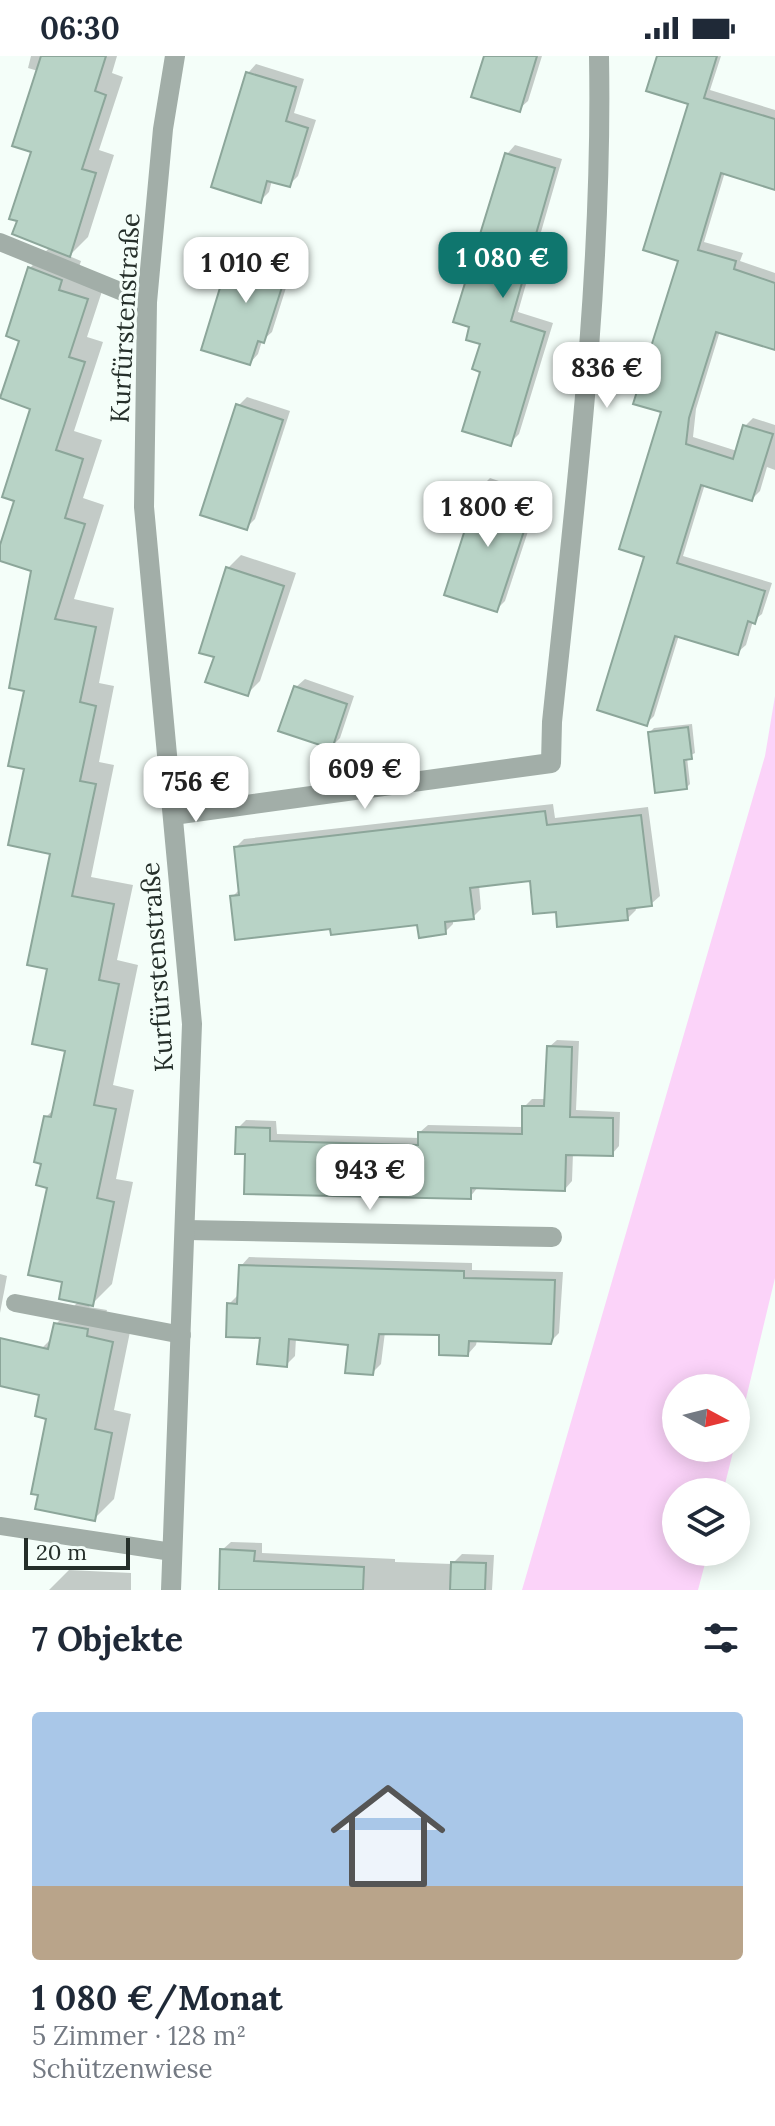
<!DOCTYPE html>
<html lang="de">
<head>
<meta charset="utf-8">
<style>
  body { margin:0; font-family:Lora,serif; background:#f2f2f3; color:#1f2937; height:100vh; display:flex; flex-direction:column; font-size:30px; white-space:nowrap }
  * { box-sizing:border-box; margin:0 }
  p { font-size:26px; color:#747a83 }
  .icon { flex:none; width:44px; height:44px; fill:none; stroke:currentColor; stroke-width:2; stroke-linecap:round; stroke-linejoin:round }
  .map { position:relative; height:1534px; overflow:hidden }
  .side { display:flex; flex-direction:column; background:#fff; flex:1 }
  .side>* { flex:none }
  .needle { width:52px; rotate:97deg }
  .fabs { position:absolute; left:662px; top:1318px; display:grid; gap:16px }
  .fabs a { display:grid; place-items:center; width:88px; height:88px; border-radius:50%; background:#fff; box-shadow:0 4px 20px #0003; font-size:40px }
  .scale { position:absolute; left:24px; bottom:20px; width:106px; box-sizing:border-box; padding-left:8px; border:4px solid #252f2a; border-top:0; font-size:22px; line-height:28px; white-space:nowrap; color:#252f2a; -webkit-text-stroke:6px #f4fef9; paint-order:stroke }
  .price { position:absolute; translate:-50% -68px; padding:0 18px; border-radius:16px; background:#fff; color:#222; font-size:26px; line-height:52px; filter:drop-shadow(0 2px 4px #0008) }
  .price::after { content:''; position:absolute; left:50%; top:48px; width:24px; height:18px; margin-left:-12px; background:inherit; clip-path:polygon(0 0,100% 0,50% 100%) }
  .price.active { background:#0f766e; color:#fff }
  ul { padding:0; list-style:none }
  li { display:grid; align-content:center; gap:16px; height:424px; padding:0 32px }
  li+li { border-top:2px solid #e0e1e3 }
  li span { display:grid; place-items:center; height:248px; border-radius:8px; color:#555 }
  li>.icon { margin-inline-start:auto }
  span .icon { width:144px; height:144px; fill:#fffc; stroke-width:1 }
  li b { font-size:34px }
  h2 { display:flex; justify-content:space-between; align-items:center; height:96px; padding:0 32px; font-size:34px }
  .status { display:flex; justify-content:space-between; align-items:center; height:56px; padding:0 40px; background:#fff; direction:ltr }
  .status svg { height:22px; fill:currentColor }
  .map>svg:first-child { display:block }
</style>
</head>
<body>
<div class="status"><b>06:30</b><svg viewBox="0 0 49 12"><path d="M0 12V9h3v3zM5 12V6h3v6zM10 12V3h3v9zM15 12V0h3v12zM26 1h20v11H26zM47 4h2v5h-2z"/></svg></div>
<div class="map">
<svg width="775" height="1534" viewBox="0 0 775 1534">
  <rect width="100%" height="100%" fill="#f4fef9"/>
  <!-- green -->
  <polygon fill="#fbd3f9" points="775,640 775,1222 736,1384 736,1332 676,1332 676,1392 734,1392 723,1436 676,1436 676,1496 708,1496 698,1534 522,1534 765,700"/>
  <!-- shadow -->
  <g fill="#0003">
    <polygon points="31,0 117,0 112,17 123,21 99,94 114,99 88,181 69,200 81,205 78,214 106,223 87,281 103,286 74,375 102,384 83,442 104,449 74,543 114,552 99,627 114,630 99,706 114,709 91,821 133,829 117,904 138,909 113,1029 134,1034 116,1123 133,1126 112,1228 89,1251 107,1254 105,1261 132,1266 114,1354 131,1358 114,1443 94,1463 48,1362 42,1337 42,1292 53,1281 56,1268 79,1245 65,1225 43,1106 46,1061 55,1052 67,994 49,911 53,797 26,712 26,633 34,513 0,503 17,444 33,352 21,283 9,279 30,212 50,191 33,95 38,15 28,12"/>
    <polygon points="486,0 542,0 528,45 519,53"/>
    <polygon points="659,0 721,0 710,34 775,54 775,132 725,116 704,186 743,197 740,205 775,217 775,292 720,275 696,353 693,381 737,395 745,370 753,362 775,369 775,414 767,411 760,435 752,443 705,428 683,500 772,527 762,558 753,565 746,589 738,596 679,579 654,660 646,668 647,500 680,204 690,47"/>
    <polygon points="256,8 304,23 294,57 316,64 298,120 289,129 272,124 269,136 260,145 248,17"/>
    <polygon points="515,89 562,103 518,256 553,267 519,378 510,387 483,314 483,286 507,98"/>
    <polygon points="266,184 298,194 272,276 262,285 258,298 250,307 231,201 240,192 256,197"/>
    <polygon points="247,341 290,355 255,463 246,472 238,350"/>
    <polygon points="490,422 540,439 505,545 496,554 481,431"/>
    <polygon points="241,499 296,517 260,625 247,638 228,512"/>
    <polygon points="305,623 354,640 340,682 331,691 296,631"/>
    <polygon points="692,668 695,697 687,701 690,728 686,732 650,676 654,672"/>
    <polygon points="553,748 555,762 648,751 660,840 651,848 635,850 636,854 628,862 532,823 479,829 481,853 473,861 453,864 453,868 445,876 419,867 332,871 232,841 241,832 236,791 244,783"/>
    <polygon points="557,984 579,985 576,1054 620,1056 619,1090 612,1098 573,1097 572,1125 565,1133 478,1131 470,1141 247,1096 238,1072 246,1064 276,1065 277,1078 420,1082 420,1076 428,1069 524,1071 524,1051 532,1043 546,1043 549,991"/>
    <polygon points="249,1201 472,1207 472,1214 563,1216 559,1277 550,1286 477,1284 476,1289 468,1298 441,1277 385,1276 381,1308 372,1317 351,1287 296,1282 295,1300 286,1309 263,1280 229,1248 238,1239 241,1210"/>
    <polygon points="0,1218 7,1220 0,1257"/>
    <polygon points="231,1486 262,1487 262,1497 395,1503 395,1506 452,1508 462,1498 494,1499 492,1534 221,1534 222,1494"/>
    <polygon points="69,1514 131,1517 131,1534 49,1534"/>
  </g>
  <!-- building -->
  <g fill="#b8d3c6" stroke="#8ca69a" stroke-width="2">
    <polygon points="41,0 106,0 95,35 106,39 82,113 96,117 70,201 12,178 17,165 9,163 31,96 12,90"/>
    <polygon points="484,0 537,0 520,56 471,41"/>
    <polygon points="657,0 717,0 704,42 775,63 775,134 721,117 698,194 736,205 734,213 775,227 775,294 716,276 689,362 686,388 733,403 743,369 773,378 752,445 701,429 677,507 765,535 755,568 748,565 738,599 675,580 647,670 597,654 644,501 619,493 661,356 633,348 678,205 643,194 688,48 646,35"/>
    <polygon points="246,16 296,31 286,65 308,72 290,131 267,125 261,147 211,131"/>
    <polygon points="505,97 555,112 511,265 545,276 511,390 462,375 480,316 472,313 480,288 466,284 469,271 453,266"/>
    <polygon points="255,192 291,203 264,287 258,285 250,309 201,294 230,199 251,206"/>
    <polygon points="28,211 62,224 59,234 88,243 69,301 85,306 56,394 83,403 65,462 85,468 55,563 96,571 80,646 96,650 80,725 96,728 72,840 114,848 99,924 119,928 94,1049 116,1053 97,1142 114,1146 93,1250 59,1243 62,1226 28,1219 47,1132 36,1129 41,1108 34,1106 44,1060 51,1061 65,995 32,988 47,913 27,909 50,798 8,789 24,713 8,710 24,635 9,632 31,515 0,505 0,489 14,445 2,441 30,353 0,342 19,285 6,280"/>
    <polygon points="236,348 283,364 247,474 200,459"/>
    <polygon points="479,430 533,448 497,556 444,539"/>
    <polygon points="226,511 284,530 248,640 205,626 214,601 199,597"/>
    <polygon points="294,630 347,648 332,693 278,675"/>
    <polygon points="688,671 692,703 684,704 687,733 655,737 648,676"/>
    <polygon points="545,755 547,769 641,759 652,850 627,853 628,864 557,871 556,856 533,858 530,825 470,832 474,863 445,866 446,878 419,882 417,869 331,879 330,873 235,884 230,840 239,839 234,791"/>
    <polygon points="547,990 572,991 570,1061 613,1062 613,1100 566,1099 565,1135 471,1132 471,1143 244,1138 245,1098 235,1098 236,1071 270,1072 270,1085 418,1089 418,1076 522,1078 522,1050 544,1050"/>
    <polygon points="239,1209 464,1215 464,1222 555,1224 553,1281 551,1288 469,1285 468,1300 439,1299 439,1279 379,1278 373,1319 345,1317 348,1289 289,1283 287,1311 257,1308 260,1282 226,1281 227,1247 237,1248"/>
    <polygon points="54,1267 88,1273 87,1280 113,1286 95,1373 112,1377 95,1465 35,1453 38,1439 31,1438 46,1363 35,1360 39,1339 0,1330 0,1282 48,1293"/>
    <polygon points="220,1493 255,1495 254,1505 364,1511 363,1534 219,1534"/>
    <polygon points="451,1506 486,1507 485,1534 450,1534"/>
  </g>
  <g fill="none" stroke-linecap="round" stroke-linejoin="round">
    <!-- service -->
    <g stroke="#a2aea8" stroke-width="18">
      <polyline points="0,186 147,246"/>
      <polyline points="15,1247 182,1279"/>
      <polyline points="0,1470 172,1496"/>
    </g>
    <!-- minor -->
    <g stroke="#a2aea8" stroke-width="20">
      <path d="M173 759 551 707 552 666C575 445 603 223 599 0"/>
      <polyline points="186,1174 552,1181"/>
    </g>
    <!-- tertiary -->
    <polyline stroke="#a2aea8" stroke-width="20" points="171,1534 192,968 144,451 147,246 163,73 175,0"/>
  </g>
  <g text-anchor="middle" stroke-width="6" stroke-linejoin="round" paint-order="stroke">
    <!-- street labels -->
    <g font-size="26" fill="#252f2a" stroke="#f4fef9">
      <text transform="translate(125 262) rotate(-87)" y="9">Kurfürstenstraße</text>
      <text transform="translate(157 911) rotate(-94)" y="9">Kurfürstenstraße</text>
    </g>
  </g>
</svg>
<div class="fabs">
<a><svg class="needle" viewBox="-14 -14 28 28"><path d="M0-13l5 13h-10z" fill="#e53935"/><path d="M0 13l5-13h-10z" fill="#747a83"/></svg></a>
<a><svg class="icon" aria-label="layers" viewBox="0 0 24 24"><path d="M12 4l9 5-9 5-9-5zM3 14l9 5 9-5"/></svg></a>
</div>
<div class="scale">20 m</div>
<b class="price active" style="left:503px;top:244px">1 080 €</b>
<b class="price" style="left:246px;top:249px">1 010 €</b>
<b class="price" style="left:607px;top:354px">836 €</b>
<b class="price" style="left:488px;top:493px">1 800 €</b>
<b class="price" style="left:365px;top:755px">609 €</b>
<b class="price" style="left:196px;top:768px">756 €</b>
<b class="price" style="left:370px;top:1156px">943 €</b>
</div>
<section class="side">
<h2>7 Objekte<svg class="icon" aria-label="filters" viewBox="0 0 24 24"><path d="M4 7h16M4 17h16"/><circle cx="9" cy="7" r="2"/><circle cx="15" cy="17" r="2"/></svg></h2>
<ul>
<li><span style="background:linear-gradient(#a9c7e8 70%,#b9a48a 0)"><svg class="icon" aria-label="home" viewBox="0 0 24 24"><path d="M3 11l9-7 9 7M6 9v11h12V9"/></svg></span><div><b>1 080 €/Monat</b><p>5 Zimmer · 128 m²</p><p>Schützenwiese</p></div></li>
</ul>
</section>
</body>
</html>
